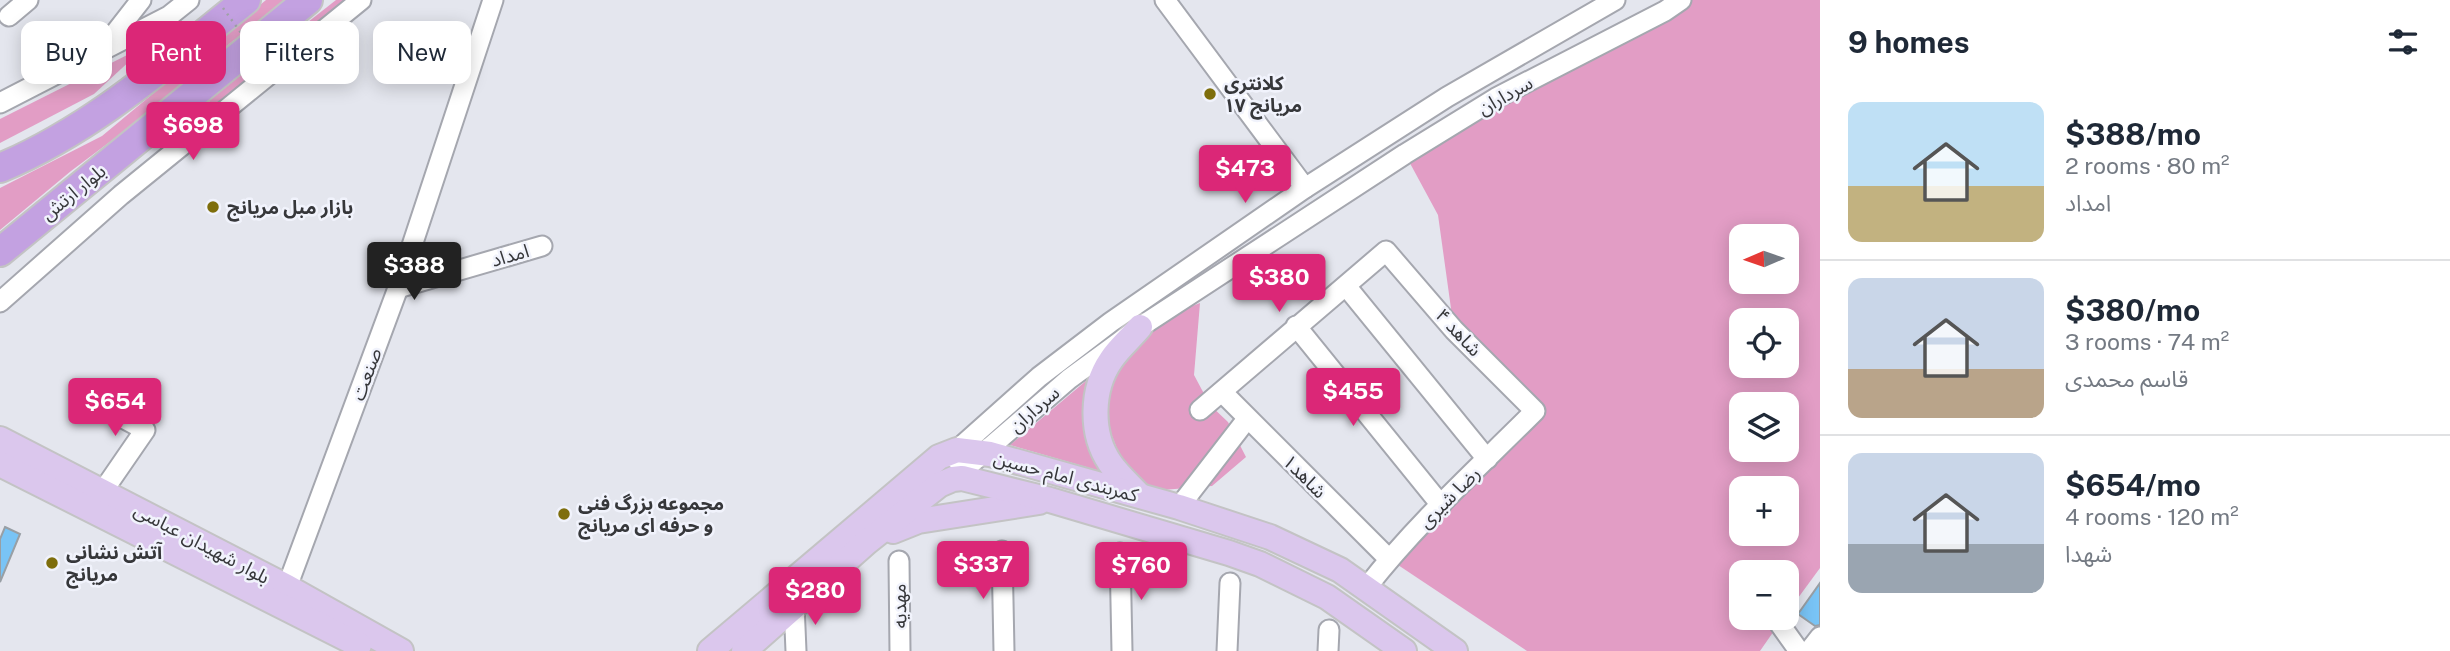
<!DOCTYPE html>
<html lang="en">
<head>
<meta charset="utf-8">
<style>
  body { margin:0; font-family:"Public Sans","Noto Sans Arabic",sans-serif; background:#f6f6f7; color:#1f2937; height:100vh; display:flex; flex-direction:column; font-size:26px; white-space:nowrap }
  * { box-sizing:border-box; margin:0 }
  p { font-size:23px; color:#747a83 }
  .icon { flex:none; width:38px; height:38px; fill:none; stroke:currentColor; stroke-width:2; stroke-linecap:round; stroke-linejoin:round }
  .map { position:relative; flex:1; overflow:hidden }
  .drawer { display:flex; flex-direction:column; background:#fff; width:630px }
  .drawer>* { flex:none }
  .guide { position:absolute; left:21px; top:21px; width:665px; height:63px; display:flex; gap:14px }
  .needle { width:46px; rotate:268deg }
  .fabs { position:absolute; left:1729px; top:224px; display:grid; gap:14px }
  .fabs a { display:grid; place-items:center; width:70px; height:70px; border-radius:14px; background:#fff; box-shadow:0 4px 18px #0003; font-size:35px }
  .price { position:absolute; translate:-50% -60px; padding:0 16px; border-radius:7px; background:#db2777; color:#fff; font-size:23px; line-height:46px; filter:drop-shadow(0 2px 4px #0008) }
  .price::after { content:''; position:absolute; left:50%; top:42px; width:21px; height:16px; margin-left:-10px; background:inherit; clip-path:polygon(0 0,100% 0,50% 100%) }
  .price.current { background:#222; color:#fff }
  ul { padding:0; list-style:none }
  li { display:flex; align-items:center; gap:21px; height:175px; padding:0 28px }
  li+li { border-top:2px solid #e0e1e3 }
  li span { display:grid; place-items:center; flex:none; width:196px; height:140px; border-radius:14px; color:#555 }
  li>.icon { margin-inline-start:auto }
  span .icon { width:84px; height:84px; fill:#fffc; stroke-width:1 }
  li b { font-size:30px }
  h2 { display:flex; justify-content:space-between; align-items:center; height:84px; padding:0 28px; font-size:30px }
  .pill { padding:0 24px; border-radius:14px; background:#fff; box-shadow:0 4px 18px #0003; font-size:24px; line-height:63px }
  .pill.current { background:#db2777; color:#fff }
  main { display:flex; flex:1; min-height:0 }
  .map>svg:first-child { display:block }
</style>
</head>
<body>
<main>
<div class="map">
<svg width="1820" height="651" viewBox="0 0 1820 651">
  <rect width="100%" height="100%" fill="#e4e6ee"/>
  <!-- green -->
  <g fill="#e29dc5" fill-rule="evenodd">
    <polygon points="266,0 288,0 236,42 234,40 143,117 71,171 0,230 0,188 102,136"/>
    <polygon points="336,0 355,0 211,116 209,100"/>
    <path d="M1681 0H1820V568L1787 613V572H1741V618H1783L1760 651H1527L1389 559 1535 411 1454 330 1438 215 1405 154ZM1741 236H1787V282H1741ZM1741 320H1787V366H1741ZM1741 404H1787V450H1741ZM1741 488H1787V534H1741Z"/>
    <polygon points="147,45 94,94 0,143 0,119"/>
    <polygon points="1200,303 1194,375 1210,405 1228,422 1246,457 1212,486 1150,491 1121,459 1107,423 1105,397 1118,367 1151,322"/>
    <polygon points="1093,375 1083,413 1107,473 1010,445"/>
  </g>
  <!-- building -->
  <g fill="#79c4f6" stroke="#989fa5" stroke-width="2">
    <polygon points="5,527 20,534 0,582 0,539"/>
    <polygon points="1820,583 1820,625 1815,626 1798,614"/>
  </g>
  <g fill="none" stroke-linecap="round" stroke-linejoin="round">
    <!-- minor casing -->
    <g stroke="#a5a7af" stroke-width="23">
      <g id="minor">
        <polyline points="1165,0 1305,188"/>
        <polyline points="9,16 28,0"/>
        <polyline points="105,46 141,0"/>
        <polyline points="0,103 169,16 189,0"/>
        <polyline points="1346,286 1487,459"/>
        <polyline points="398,288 542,246"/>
        <polyline points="0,302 121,195 361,0"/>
        <polyline points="1296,326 1441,505"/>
        <polyline points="1222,392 1389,559"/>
        <polyline points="82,396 145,430 103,491"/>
        <path d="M1200 410 1386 251 1454 330 1535 411C1478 468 1417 523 1367 587"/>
        <polyline points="956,459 957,450 1039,377 1111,322 1305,188 1447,97 1615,0"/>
        <polyline points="953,479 1069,379 1140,327 1405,154 1496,98 1665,11 1681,0"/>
        <polyline points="1179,507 1247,419"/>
        <polyline points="1002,551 1004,651"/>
        <polyline points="1120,553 1122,651"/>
        <polyline points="899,561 900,651"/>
        <polyline points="287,587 398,288 493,0"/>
        <polyline points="794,604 796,651"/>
        <polyline points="1779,623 1799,651"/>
        <polyline points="1227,651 1230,583"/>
        <polyline points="1328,651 1329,630"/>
        <polyline points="1809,651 1820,637"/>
      </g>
    </g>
    <!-- major casing -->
    <g stroke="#c3c3c4" stroke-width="28">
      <g id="major">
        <polyline points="0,439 287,587 401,651"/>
        <polyline points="0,464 359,645"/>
        <path d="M1139 495C1130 485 1118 475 1110 463 1090 434 1091 389 1111 360 1119 348 1131 338 1140 327"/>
        <polyline points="893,531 918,521 1039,502"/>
        <polyline points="710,651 939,457 957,450 990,454 1179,507 1270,537 1340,570 1455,651"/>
        <polyline points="744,651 867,542 939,485 953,479 962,478 1050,500 1229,553 1260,564 1327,597 1404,651"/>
      </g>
    </g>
    <!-- highway casing -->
    <g stroke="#c3c3c4" stroke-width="32">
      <g id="highway">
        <path d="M0 168C93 129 168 62 246 0"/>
        <polyline points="0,252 308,0"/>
      </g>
    </g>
    <!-- minor -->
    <use href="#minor" stroke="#fff" stroke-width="19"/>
    <!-- major -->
    <use href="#major" stroke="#dbc7ed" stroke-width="24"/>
    <!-- highway -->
    <use href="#highway" stroke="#c3a1e1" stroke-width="28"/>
    <!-- path-bridge -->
    <polyline stroke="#a0a2a8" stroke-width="2.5" stroke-dasharray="2 5" stroke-linecap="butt" points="223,8 273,77"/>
  </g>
  <!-- markers -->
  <g fill="#7e6e0c" stroke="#f1f3fc" stroke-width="2.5">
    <circle cx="1210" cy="94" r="7"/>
    <circle cx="213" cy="207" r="7"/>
    <circle cx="564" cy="514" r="7"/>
    <circle cx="52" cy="563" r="7"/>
  </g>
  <g text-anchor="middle" stroke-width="5" stroke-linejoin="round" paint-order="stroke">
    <!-- poi labels -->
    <g font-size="19" font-weight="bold" fill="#36373a" stroke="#f1f3fc" text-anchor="start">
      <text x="1224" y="90">کلانتری<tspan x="1224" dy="22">۱۷ مریانج</tspan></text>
      <text x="227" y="214">بازار مبل مریانج</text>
      <text x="578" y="510">مجموعه بزرگ فنی<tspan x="578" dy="22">و حرفه ای مریانج</tspan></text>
      <text x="66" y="559">آتش نشانی<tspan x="66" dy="22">مریانج</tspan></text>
    </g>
    <!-- street labels -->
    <g font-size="19" fill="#36373a" stroke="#f1f3fc">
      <text transform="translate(1505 95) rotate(-29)" y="7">سرداران</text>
      <text transform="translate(73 192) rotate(-39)" y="7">بلوار ارتش</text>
      <text transform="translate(510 255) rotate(-16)" y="7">امداد</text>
      <text transform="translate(1459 332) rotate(47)" y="7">شاهد ۴</text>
      <text transform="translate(366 374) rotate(-70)" y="7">صنعت</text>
      <text transform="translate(1034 409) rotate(-41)" y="7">سرداران</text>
      <text transform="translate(1066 476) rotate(15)" y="7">کمربندی امام حسین</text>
      <text transform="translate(1305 476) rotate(45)" y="7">شاهد۱</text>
      <text transform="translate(1449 497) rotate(-45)" y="7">رضا شیری</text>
      <text transform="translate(202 543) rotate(28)" y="7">بلوار شهیدان عباسی</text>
      <text transform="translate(899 606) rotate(-91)" y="7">مهدیه</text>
    </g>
  </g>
</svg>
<div class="fabs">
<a><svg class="needle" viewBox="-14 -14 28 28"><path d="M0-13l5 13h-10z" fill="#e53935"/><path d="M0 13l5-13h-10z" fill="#747a83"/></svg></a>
<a><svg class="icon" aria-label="locate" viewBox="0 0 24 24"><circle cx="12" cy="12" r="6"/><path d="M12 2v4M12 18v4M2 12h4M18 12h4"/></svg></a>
<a><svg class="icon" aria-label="layers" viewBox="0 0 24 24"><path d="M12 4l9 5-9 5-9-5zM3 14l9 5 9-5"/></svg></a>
<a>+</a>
<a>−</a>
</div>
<b class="price" style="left:193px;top:162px">$698</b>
<b class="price" style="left:1245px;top:205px">$473</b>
<b class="price current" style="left:414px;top:302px">$388</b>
<b class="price" style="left:1279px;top:314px">$380</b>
<b class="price" style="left:1353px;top:428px">$455</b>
<b class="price" style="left:115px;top:438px">$654</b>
<b class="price" style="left:983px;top:601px">$337</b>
<b class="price" style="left:1141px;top:602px">$760</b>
<b class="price" style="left:815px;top:627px">$280</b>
<div class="guide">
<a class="pill">Buy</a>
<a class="pill current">Rent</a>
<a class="pill">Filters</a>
<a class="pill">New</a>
</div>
</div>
<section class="drawer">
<h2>9 homes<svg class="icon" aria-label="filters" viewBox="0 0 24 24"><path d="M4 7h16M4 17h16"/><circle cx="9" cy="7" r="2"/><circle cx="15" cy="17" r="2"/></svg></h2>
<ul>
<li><span style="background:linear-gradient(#bfe0f5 60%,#c2b280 0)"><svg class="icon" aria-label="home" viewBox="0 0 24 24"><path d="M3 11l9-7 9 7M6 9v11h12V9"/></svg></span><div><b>$388/mo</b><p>2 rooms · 80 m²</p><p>امداد</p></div></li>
<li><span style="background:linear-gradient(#c9d6e8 65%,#b9a48a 0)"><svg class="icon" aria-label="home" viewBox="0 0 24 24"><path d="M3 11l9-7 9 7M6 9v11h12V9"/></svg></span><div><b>$380/mo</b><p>3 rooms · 74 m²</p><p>قاسم محمدی</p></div></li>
<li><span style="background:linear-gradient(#c9d6e8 65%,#9aa5b1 0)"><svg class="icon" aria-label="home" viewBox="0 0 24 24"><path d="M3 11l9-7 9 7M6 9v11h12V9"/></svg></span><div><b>$654/mo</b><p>4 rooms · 120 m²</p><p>شهدا</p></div></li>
</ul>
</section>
</main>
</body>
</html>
